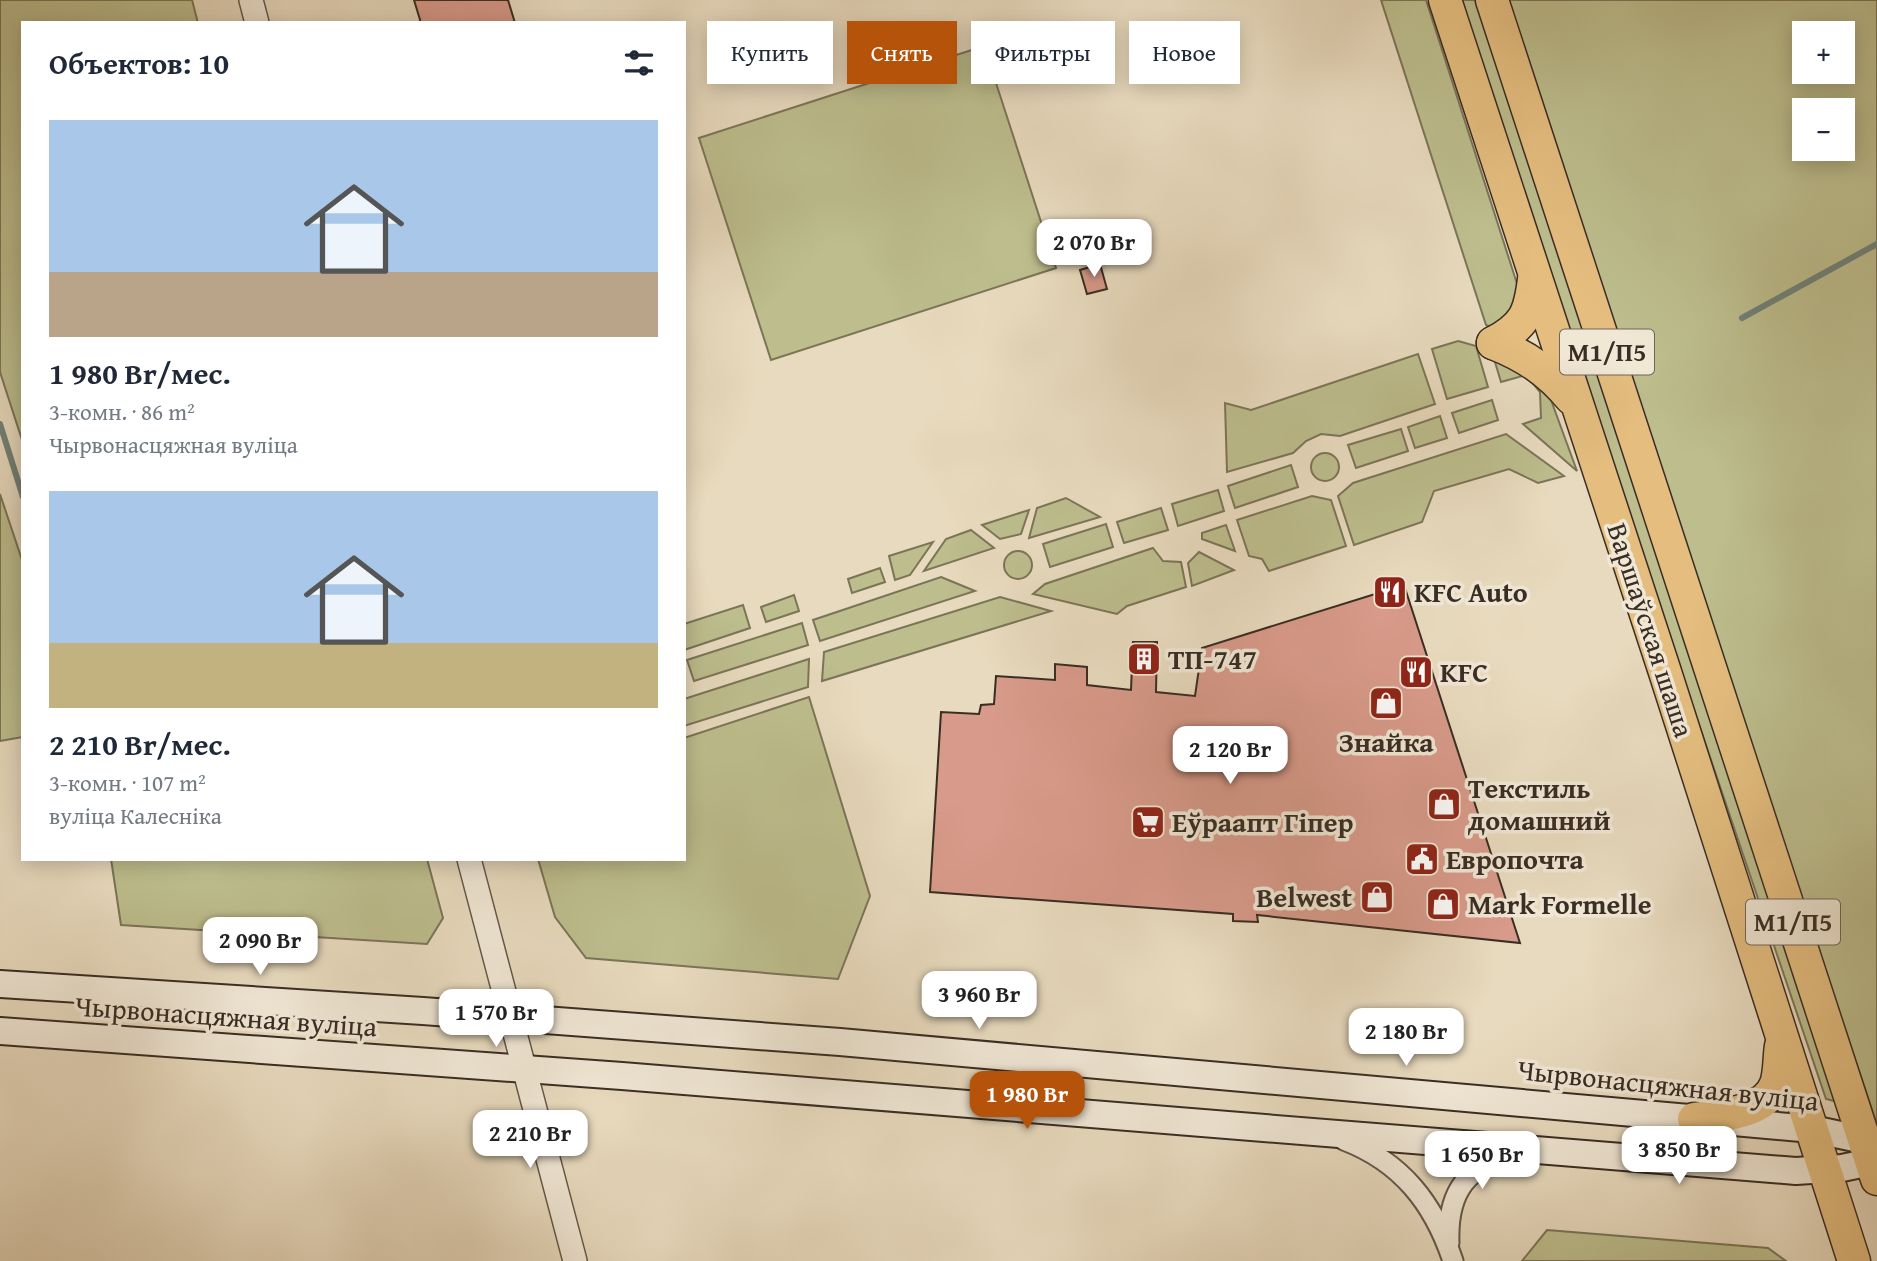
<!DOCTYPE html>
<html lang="ru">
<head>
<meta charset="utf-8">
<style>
  body { margin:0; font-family:"Gentium Book Plus",serif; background:#f6f6f7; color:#1f2937; height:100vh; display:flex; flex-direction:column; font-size:26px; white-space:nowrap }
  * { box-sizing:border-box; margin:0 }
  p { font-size:23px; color:#747a83 }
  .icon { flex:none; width:38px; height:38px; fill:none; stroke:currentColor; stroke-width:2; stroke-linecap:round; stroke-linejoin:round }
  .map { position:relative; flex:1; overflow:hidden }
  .sheet { position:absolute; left:21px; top:21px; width:665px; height:840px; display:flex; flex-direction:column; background:#fff; border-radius:0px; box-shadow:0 4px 18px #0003 }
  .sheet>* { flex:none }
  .top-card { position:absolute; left:707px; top:21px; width:665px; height:63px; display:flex; gap:14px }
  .buttons { position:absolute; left:1792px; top:21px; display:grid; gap:14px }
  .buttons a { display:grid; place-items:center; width:63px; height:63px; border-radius:0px; background:#fff; box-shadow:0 4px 18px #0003; font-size:35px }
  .price { position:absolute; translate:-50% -60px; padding:0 16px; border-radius:14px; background:#fff; color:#222; font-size:23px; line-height:46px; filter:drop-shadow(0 2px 4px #0008) }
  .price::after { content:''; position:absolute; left:50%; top:42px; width:21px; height:16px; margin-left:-10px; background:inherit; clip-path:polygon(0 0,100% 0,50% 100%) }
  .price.selected { background:#b45309; color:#fff }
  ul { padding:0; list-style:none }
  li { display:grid; align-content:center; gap:14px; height:371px; padding:0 28px }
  li span { display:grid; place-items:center; height:217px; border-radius:0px; color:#555 }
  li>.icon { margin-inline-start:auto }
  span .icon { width:126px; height:126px; fill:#fffc; stroke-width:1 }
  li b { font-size:30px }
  h2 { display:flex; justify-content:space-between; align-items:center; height:84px; padding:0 28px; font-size:30px }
  .tag { padding:0 24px; border-radius:0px; background:#fff; box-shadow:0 4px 18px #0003; font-size:24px; line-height:63px }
  .tag.selected { background:#b45309; color:#fff }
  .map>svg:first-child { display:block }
</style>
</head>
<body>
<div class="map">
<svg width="1877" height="1261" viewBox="0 0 1877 1261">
  <rect width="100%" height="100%" fill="#e8dabe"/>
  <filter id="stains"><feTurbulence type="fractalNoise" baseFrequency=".00286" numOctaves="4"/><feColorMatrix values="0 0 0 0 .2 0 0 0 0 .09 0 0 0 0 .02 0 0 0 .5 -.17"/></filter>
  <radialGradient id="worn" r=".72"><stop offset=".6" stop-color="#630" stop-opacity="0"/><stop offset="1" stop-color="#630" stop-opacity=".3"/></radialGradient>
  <!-- green -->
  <g fill="#bdbd8d" stroke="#7b7558" stroke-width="2" fill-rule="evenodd">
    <polygon points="0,0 192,0 198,23 23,23 23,443 0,372"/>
    <polygon points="1381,0 1426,0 1520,293 1512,320 1497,330 1486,325"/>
    <polygon points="1460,0 1475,0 1836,1096 1834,1101 1826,1099 1632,527"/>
    <path d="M1502 0H1877V1125ZM1804 33H1843V72H1804ZM1804 110H1843V149H1804Z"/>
    <polygon points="984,46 1056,268 771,360 699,138"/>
    <polygon points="1458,341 1476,346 1488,387 1447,399 1432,349"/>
    <polygon points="1492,352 1544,381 1577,471 1523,424 1541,418 1540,392 1526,375 1501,382"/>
    <polygon points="1418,354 1435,404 1340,436 1321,434 1306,441 1293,453 1227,472 1225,403 1251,410"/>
    <polygon points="1492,400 1498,420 1459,433 1452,413"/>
    <polygon points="1440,416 1447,438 1415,448 1408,427"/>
    <polygon points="1401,429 1408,451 1356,468 1348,445"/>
    <polygon points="1506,434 1564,476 1538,483 1509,469 1434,491 1422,522 1354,545 1338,496 1353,483"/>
    <circle cx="1325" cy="467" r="14"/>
    <polygon points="1291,465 1298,487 1235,508 1228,486"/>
    <polygon points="1218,490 1224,511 1178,526 1172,504"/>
    <polygon points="0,494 23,563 23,737 0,741"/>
    <polygon points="1312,496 1331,500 1346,546 1269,571 1262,559 1249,556 1237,520"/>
    <polygon points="1066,498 1100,517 1029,538 1037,508"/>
    <polygon points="1161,508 1168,530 1124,543 1117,522"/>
    <polygon points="1029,510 1021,534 1000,539 982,525"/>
    <polygon points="1106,524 1113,547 1050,567 1043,544"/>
    <polygon points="1226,525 1235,551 1202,539 1202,533"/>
    <polygon points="971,530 994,548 924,571 946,539"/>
    <polygon points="933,542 910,575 895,580 889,556"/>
    <polygon points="1153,548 1163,561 1181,562 1186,587 1127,606 1117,614 1033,594 1045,584"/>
    <circle cx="1018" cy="565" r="14"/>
    <polygon points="1199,552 1234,570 1192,586 1188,563"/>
    <polygon points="880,568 885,582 852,593 848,579"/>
    <polygon points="941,577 975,591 820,641 813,620"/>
    <polygon points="794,595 799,611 766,622 761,607"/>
    <polygon points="1000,597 1051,611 822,681 824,652"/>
    <polygon points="743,605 750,628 684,650 684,624"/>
    <polygon points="802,623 808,645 694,681 687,660"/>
    <polygon points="809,659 808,687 684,726 684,699"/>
    <polygon points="809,697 870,896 838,979 586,958 555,917 538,859 684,859 684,738"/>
    <polygon points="111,859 427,859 443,918 427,944 121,925"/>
    <polygon points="1547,1230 1768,1248 1786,1261 1522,1261"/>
  </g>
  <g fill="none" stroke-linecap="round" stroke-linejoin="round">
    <!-- stream -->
    <g stroke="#718279" stroke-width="6">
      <polyline points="1742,318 1877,244"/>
      <polyline points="0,424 23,497"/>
    </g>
  </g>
  <!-- building -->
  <g fill="#d89a8a" stroke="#392d24" stroke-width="2">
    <polygon points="414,0 508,0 515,23 421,23"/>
    <polygon points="1100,264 1107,289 1087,294 1080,270"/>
    <polygon points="1404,585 1520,943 1257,915 1258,922 1233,921 1233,914 930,892 941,712 979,714 981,705 994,704 996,676 1055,680 1055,664 1087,667 1087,685 1131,690 1133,642 1157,642 1156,692 1195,696 1202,648"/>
  </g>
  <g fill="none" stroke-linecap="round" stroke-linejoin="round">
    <!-- minor casing -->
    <g stroke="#65584a" stroke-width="23">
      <g id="minor">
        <path d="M1344 1140C1402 1162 1434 1204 1453 1261"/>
        <path d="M1449 1243C1447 1191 1467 1165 1518 1153"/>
      </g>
    </g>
    <!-- tertiary casing -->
    <g stroke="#65584a" stroke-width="26">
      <g id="tertiary">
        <polyline points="251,0 257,23"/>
        <polyline points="469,859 575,1261"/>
      </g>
    </g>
    <!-- secondary casing -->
    <g stroke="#392d24" stroke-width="30">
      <g id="secondary">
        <polyline points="0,984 423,1011 840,1042 1812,1129 1864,1140"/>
        <polyline points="0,1031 622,1076 1796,1171 1842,1168 1871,1162"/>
      </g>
    </g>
    <!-- trunk casing -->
    <g stroke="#392d24" stroke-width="35">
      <g id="trunk">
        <polyline points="1445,0 1664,669 1854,1261"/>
        <polyline points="1492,0 1877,1179"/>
        <path d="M1493 343C1526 356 1548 371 1571 398"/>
        <path d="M1493 343C1525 326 1530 313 1534 279"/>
        <path d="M1694 1119C1720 1115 1765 1114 1776 1084 1780 1073 1779 1058 1781 1046"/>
      </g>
    </g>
    <!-- minor -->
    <use href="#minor" stroke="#f0e7d5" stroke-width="19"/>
    <!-- tertiary -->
    <use href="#tertiary" stroke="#f0e7d5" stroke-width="23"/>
    <!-- secondary -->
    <use href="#secondary" stroke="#f0e7d5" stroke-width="26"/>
    <!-- trunk -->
    <use href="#trunk" stroke="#e4bd7f" stroke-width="32"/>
  </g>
  <!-- icons -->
  <defs>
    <g id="restaurant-square" transform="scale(1.75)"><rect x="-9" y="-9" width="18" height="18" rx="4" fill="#8f2418" stroke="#f0e7d5"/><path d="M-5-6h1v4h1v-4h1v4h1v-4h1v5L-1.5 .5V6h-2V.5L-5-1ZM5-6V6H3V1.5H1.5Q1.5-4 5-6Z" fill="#fff"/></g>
    <g id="building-square" transform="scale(1.75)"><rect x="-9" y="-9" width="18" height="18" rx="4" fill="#8f2418" stroke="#f0e7d5"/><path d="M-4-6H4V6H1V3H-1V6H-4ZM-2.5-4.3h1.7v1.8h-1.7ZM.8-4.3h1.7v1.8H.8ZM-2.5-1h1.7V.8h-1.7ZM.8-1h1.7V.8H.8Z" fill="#fff"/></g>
    <g id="shop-square" transform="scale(1.75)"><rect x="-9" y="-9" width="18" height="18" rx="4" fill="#8f2418" stroke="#f0e7d5"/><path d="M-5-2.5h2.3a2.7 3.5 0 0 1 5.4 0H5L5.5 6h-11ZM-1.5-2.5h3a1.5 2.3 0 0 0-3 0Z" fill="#fff"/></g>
    <g id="supermarket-square" transform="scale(1.75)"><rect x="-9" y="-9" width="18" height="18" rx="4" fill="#8f2418" stroke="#f0e7d5"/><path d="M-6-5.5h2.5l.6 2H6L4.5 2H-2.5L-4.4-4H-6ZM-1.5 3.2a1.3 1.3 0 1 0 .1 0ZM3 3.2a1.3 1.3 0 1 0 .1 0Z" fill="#fff"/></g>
    <g id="civic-square" transform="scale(1.75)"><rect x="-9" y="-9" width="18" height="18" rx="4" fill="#8f2418" stroke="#f0e7d5"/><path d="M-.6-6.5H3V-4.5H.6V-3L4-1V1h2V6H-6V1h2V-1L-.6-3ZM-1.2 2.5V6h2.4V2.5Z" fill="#fff"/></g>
  </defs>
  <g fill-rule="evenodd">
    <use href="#restaurant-square" x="1390" y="592"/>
    <use href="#building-square" x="1144" y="659"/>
    <use href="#restaurant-square" x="1416" y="672"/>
    <use href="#shop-square" x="1386" y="703"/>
    <use href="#shop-square" x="1444" y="804"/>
    <use href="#supermarket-square" x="1148" y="822"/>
    <use href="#civic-square" x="1422" y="859"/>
    <use href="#shop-square" x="1377" y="897"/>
    <use href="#shop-square" x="1443" y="904"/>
  </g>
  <g text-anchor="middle" stroke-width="7" stroke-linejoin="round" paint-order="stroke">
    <!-- shield labels -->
    <g fill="#f0e7d5" stroke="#706559" stroke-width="2">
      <rect x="1560" y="329.5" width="94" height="45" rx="5"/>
      <rect x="1746" y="899.5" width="94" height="45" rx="5"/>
    </g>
    <g font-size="26" font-weight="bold" fill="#392d24">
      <text x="1607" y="361">М1/П5</text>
      <text x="1793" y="931">М1/П5</text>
    </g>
    <!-- poi labels -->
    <g font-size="28" font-weight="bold" fill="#392d24" stroke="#f0e7d5" text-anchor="start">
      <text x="1414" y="602">KFC Auto</text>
      <text x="1168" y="669">ТП-747</text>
      <text x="1440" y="682">KFC</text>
      <text x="1386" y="752" text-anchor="middle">Знайка</text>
      <text x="1468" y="798">Текстиль<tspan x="1468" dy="32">домашний</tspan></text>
      <text x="1172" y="832">Еўраапт Гіпер</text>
      <text x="1446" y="869">Европочта</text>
      <text x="1352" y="907" text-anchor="end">Belwest</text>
      <text x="1468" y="914">Mark Formelle</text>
    </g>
    <!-- street labels -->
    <g font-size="28" fill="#392d24" stroke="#f0e7d5">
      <text transform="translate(1651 630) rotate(72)" y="10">Варшаўская шаша</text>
      <text transform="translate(226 1016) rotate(4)" y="10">Чырвонасцяжная вуліца</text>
      <text transform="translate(1668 1085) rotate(6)" y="10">Чырвонасцяжная вуліца</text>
    </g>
  </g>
  <rect width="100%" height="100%" filter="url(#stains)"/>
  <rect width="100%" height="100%" fill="url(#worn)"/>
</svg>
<div class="buttons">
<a>+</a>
<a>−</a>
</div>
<b class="price" style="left:1094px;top:279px">2 070 Br</b>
<b class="price" style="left:1230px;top:786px">2 120 Br</b>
<b class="price" style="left:260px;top:977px">2 090 Br</b>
<b class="price" style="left:979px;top:1031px">3 960 Br</b>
<b class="price" style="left:496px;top:1049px">1 570 Br</b>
<b class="price" style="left:1406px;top:1068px">2 180 Br</b>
<b class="price selected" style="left:1027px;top:1131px">1 980 Br</b>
<b class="price" style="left:530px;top:1170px">2 210 Br</b>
<b class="price" style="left:1679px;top:1186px">3 850 Br</b>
<b class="price" style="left:1482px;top:1191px">1 650 Br</b>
<div class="top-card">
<a class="tag">Купить</a>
<a class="tag selected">Снять</a>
<a class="tag">Фильтры</a>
<a class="tag">Новое</a>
</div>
<section class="sheet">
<h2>Объектов: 10<svg class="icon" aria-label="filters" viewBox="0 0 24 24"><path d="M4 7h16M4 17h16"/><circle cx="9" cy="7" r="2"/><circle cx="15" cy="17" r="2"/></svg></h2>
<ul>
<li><span style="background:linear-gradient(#a9c7e8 70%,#b9a48a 0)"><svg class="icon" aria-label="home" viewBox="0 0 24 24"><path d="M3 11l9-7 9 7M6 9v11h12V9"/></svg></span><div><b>1 980 Br/мес.</b><p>3-комн. · 86 m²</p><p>Чырвонасцяжная вуліца</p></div></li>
<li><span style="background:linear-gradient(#a9c7e8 70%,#c2b280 0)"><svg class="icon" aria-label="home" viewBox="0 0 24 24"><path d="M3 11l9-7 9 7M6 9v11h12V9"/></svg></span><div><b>2 210 Br/мес.</b><p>3-комн. · 107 m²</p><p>вуліца Калесніка</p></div></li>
</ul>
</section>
</div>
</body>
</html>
